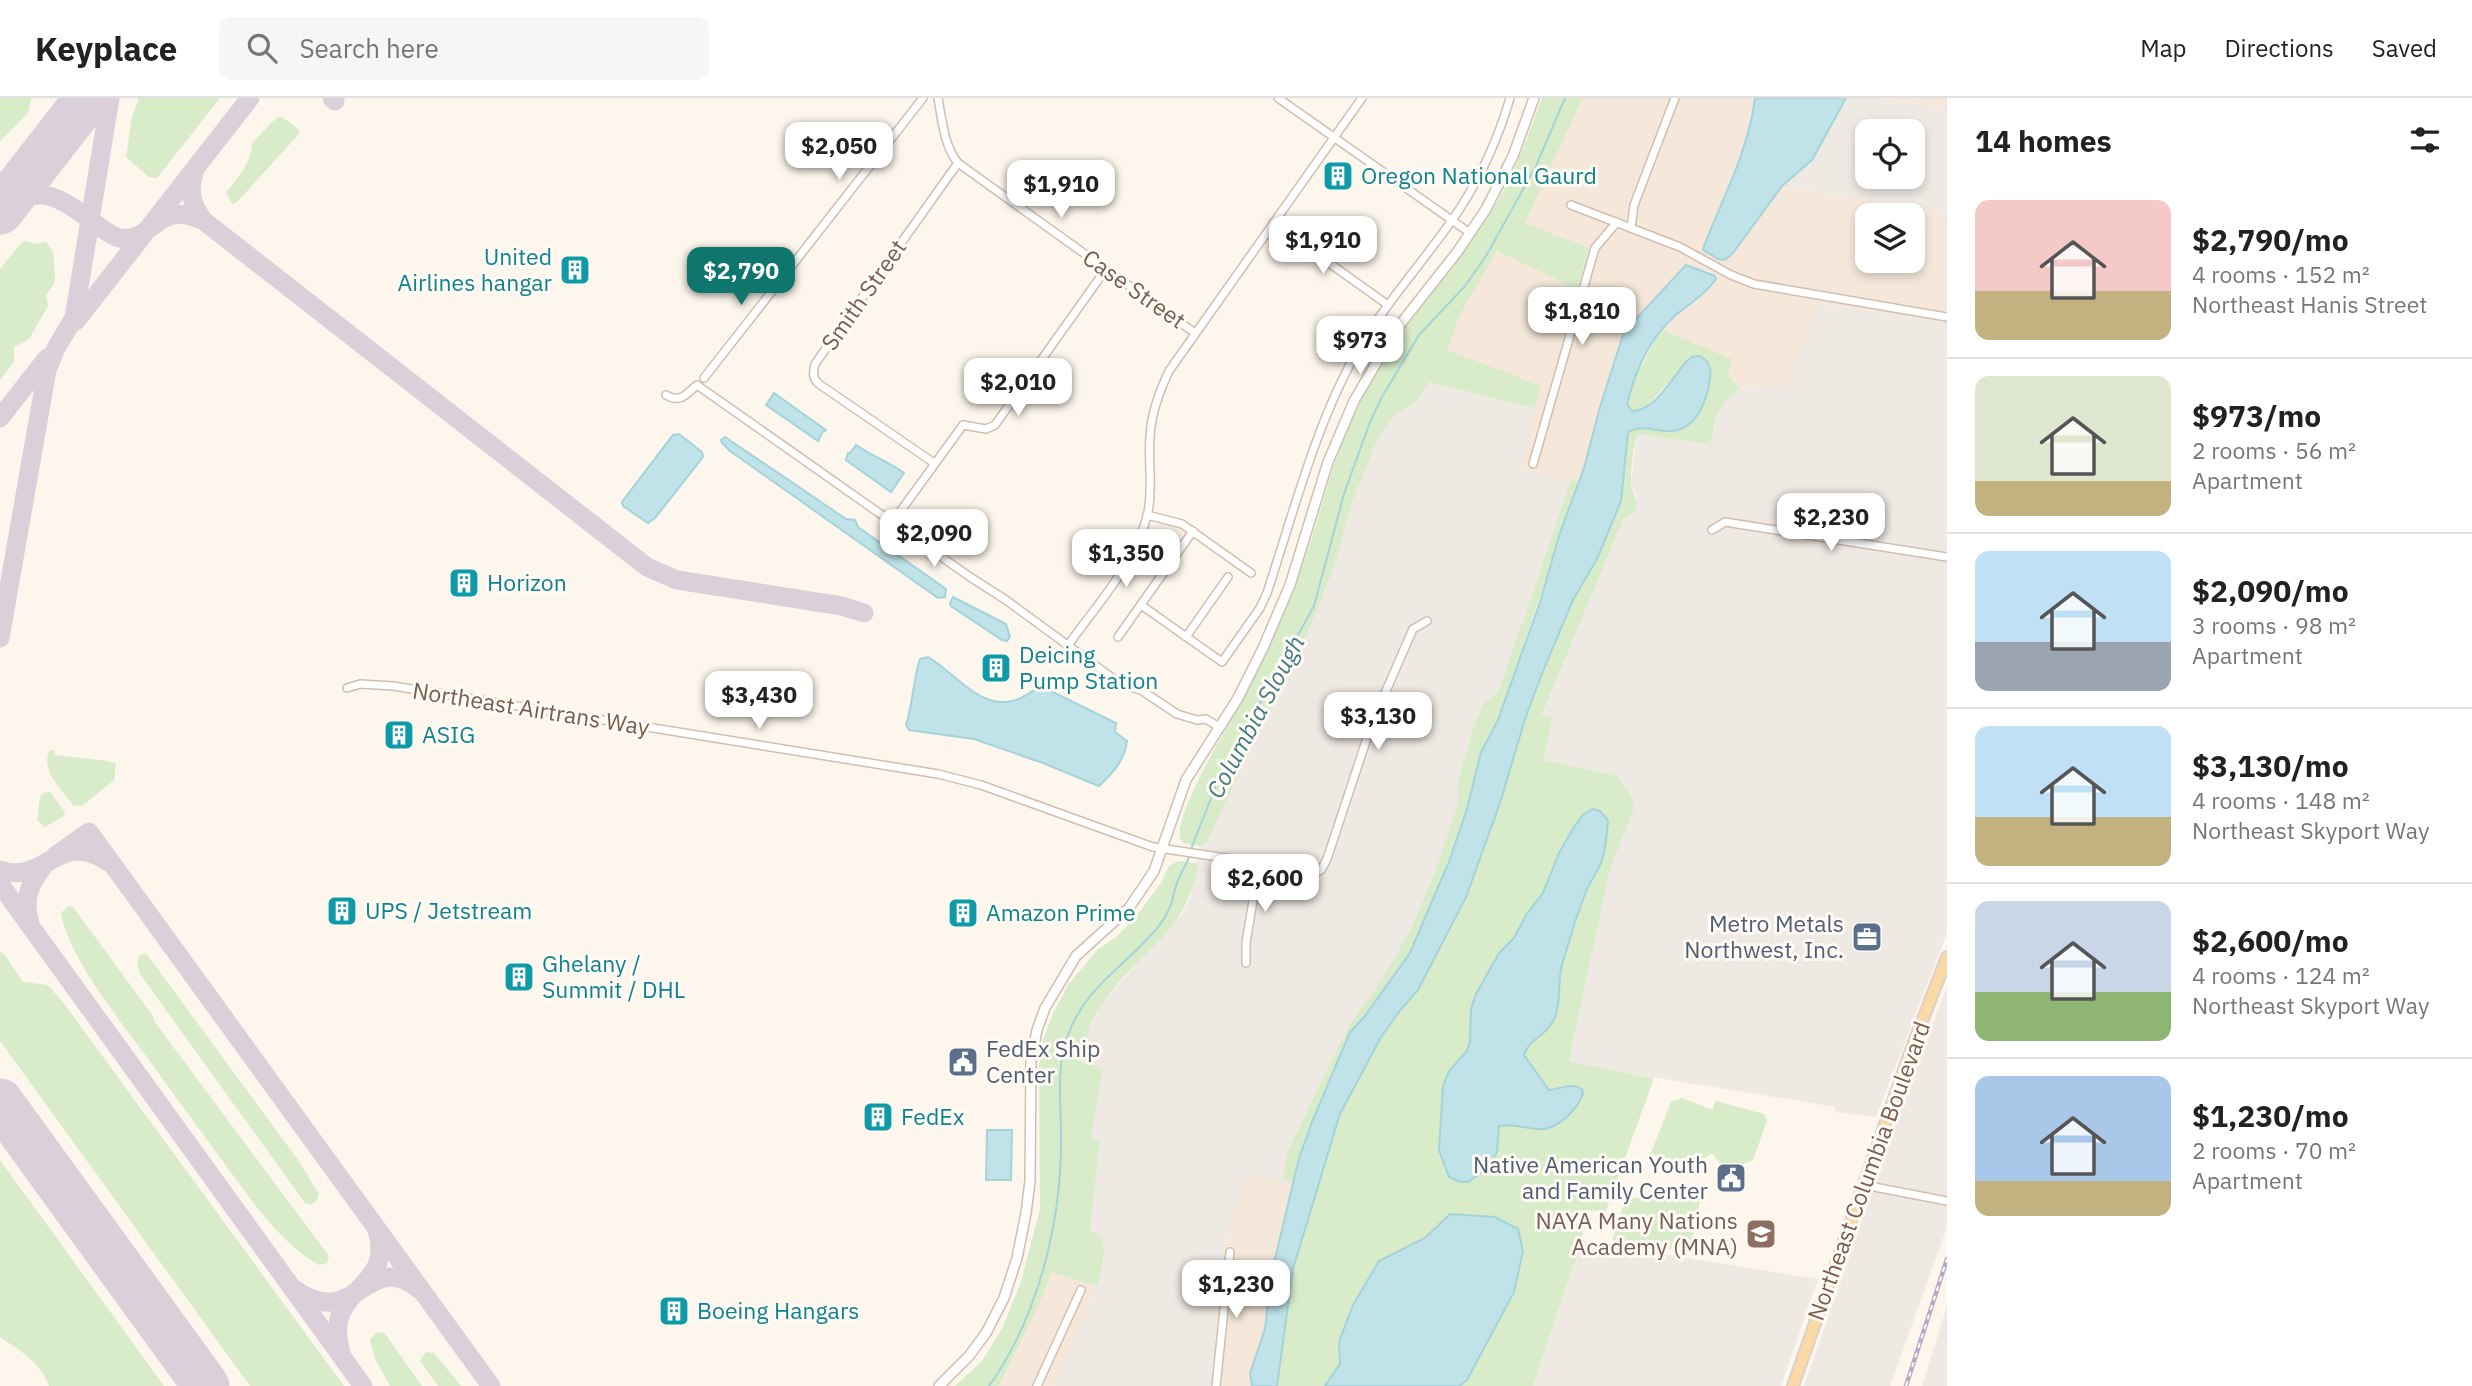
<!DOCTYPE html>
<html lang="en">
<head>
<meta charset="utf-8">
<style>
  body { margin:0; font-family:"IBM Plex Sans",sans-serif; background:#f6f6f6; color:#222; height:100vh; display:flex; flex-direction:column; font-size:26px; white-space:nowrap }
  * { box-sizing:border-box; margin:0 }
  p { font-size:23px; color:#767676 }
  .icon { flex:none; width:38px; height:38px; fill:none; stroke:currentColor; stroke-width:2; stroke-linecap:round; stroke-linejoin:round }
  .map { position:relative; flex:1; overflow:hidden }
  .side { display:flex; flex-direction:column; background:#fff; width:525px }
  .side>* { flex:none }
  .tools { position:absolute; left:1855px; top:21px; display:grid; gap:14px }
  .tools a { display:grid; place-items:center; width:70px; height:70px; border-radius:14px; background:#fff; box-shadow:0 4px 10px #0003; font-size:35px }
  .price { position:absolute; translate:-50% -60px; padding:0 16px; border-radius:14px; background:#fff; color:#222; font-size:23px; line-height:46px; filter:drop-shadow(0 2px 4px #0008) }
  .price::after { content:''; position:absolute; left:50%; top:42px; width:21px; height:16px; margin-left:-10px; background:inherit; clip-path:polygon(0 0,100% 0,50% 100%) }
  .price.on { background:#0f766e; color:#fff }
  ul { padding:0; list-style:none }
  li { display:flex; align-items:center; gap:21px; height:175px; padding:0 28px }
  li+li { border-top:2px solid #e0e0e0 }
  li span { display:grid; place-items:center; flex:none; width:196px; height:140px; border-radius:14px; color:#555 }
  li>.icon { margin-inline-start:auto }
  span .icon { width:84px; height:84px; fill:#fffc; stroke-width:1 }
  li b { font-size:30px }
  h2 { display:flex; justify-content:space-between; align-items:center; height:84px; padding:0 28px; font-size:30px }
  header { display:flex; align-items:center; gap:42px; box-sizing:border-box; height:98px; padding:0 35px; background:#fff; border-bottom:2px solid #e0e0e0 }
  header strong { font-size:33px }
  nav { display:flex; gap:38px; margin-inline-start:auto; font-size:24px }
  .search { width:490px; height:63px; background:#f6f6f6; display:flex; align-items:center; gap:18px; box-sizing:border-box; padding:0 24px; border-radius:14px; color:#767676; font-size:26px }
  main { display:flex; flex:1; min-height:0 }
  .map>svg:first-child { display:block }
</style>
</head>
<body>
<header>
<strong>Keyplace</strong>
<div class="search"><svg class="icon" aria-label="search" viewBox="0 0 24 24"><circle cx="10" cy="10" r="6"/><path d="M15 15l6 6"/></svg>Search here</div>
<nav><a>Map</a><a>Directions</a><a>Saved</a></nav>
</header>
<main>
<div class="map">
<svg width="1947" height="1288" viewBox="0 0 1947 1288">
  <rect width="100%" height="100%" fill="#fdf6ec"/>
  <!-- residential -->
  <g fill="#f5e8da" fill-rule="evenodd">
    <path d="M1583 0H1755L1753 20 1732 79 1705 145 1703 152 1706 155 1714 157 1733 155 1782 88 1947 116V225L1821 205 1785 292 1757 288 1741 291 1728 277 1732 261 1661 231 1701 198 1716 181 1686 167 1624 234 1579 384 1520 372 1446 252 1460 217 1497 153 1577 190 1588 150 1525 125ZM1867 117H1913V163H1867Z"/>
    <polygon points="1881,0 1947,0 1947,10"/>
    <polygon points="1246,1076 1294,1084 1270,1182 1265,1231 1250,1275 1252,1288 1211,1288 1225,1147"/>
    <polygon points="1051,1173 1097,1188 1057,1284 1055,1288 999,1288 1042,1200"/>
  </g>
  <!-- industrial -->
  <g fill="#efe9e4" fill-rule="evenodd">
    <path d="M1846 0H1881L1947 10V116L1782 88 1812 61ZM1867 33H1913V79H1867Z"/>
    <polygon points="1820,205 1947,225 1947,835 1876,1019 1835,1014 1835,1009 1569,965 1610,771 1634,711 1632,699 1617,678 1544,662 1552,622 1542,618 1623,422 1632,418 1637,399 1631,387 1637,336 1710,346 1720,308 1728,299 1741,291 1757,288 1785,291"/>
    <polygon points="1429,284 1535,310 1520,372 1571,382 1501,586 1497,595 1483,606 1472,633 1458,684 1458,705 1436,771 1411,831 1375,892 1352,923 1336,953 1288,1053 1282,1083 1246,1077 1225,1147 1211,1288 1055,1288 1097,1188 1104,1162 1090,1133 1100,1043 1091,1041 1103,971 1082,965 1087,937 1101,906 1182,816 1191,798 1200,748 1208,743 1249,654 1299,557 1335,467 1351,407 1379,338 1394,317 1417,303"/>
    <polygon points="1947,889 1947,1129 1890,1288 1804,1288 1917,966"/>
    <polygon points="1582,1143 1818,1181 1781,1288 1533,1288"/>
    <polygon points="1947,1208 1947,1288 1922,1288"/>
  </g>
  <!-- green -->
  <g fill="#d8ecc9" fill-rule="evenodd">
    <polygon points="0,0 31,0 28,15 0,43"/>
    <polygon points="139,0 220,0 157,80 149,79 126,59 132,19"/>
    <path d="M1542 0H1583L1525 125 1589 150 1577 191 1497 153 1460 217 1447 252 1541 288 1535 310 1429 284 1417 303 1394 317 1379 338 1351 407 1335 467 1299 557 1249 654 1208 743 1200 748C1195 747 1184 747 1181 742 1170 721 1230 625 1242 603 1266 558 1287 511 1304 463 1326 400 1338 338 1372 279 1409 217 1461 165 1498 102 1517 70 1529 34 1542 0Z"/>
    <path d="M282 19 297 30 300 35 236 105 232 106 226 94C239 80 251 64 252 45L276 20Z"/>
    <polygon points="27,143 35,146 46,144 53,154 55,176 54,186 46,197 48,208 29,241 14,249 14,264 0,282 0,171 22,144"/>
    <path d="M1661 231 1732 261 1728 277 1741 291C1716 305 1717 320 1710 346L1637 336C1634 351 1631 367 1631 383 1631 400 1649 409 1623 422L1542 617 1552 621 1544 662 1617 678 1632 699 1634 711 1610 771 1569 964 1654 980 1606 1113 1585 1112 1582 1143 1533 1288H1277L1293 1171 1340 1016 1380 941 1398 915 1418 892 1466 799 1501 702 1525 621 1543 573 1573 502 1597 461 1621 403 1628 334 1636 330 1649 331 1705 305 1711 273 1692 259 1645 310 1640 313H1632L1627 306 1633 284ZM1608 722C1606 760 1587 790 1575 825L1527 816 1543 795 1551 777Z"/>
    <polygon points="1571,382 1579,384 1498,622 1481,654 1467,711 1429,813 1410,855 1394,879 1350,935 1312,1024 1294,1084 1282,1083 1288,1053 1336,953 1352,923 1375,892 1411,831 1436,771 1458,705 1458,684 1472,633 1483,606 1497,595 1501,586"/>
    <path d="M50 652H54L55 657 108 663 116 666 114 682 82 708 73 707C62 692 39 671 50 652Z"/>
    <polygon points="50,694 65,714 64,718 45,729 37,722 40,699 43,695"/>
    <path d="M1178 763 1198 765C1189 835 1135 856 1100 909 1089 925 1085 945 1082 965L1103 970 1091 1040 1100 1042 1090 1133 1101 1137C1107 1156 1102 1169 1097 1188L1051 1174 1042 1200 999 1288H955L982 1263 1002 1231 1021 1184 1040 1111 1039 968 1043 942 1054 913 1068 887 1097 852 1116 839 1135 820 1161 785 1169 768Z"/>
    <path d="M68 808 73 809 153 918 154 923 329 1158 327 1165 319 1167C292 1152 274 1130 255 1107 218 1057 182 1008 146 958 120 923 68 858 61 815Z"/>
    <polygon points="0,854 4,856 23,884 48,887 65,907 344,1288 250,1288 0,943"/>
    <polygon points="146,855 298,1062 319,1096 317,1102 311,1107 305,1105 140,876 137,866 139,858"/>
    <path d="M1682 1000 1712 1012 1716 1003 1764 1016 1767 1023 1753 1062 1725 1073 1712 1055C1693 1071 1671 1067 1651 1055L1671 1004Z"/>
    <path d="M0 1062 164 1288H49C41 1265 20 1252 0 1239Z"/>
    <polygon points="1683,1093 1700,1102 1690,1154 1612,1142 1624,1106 1632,1100 1651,1100 1661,1096"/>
    <polygon points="383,1234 386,1237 422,1288 390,1288 376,1263 370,1242 376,1235"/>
    <polygon points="426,1254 434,1255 461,1288 438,1288 420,1263"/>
  </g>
  <!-- water -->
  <g fill="#bfe3e8" stroke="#a5d3da" stroke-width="2">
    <path d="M1755 0H1846L1812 62 1782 88 1733 155 1725 162 1718 161 1703 152 1705 145C1723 101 1750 47 1755 0Z"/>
    <path d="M1686 167 1715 178 1716 181C1705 197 1690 205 1676 217 1650 239 1635 274 1627 306L1632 313C1655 313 1672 280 1686 264L1692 259 1700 258C1709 263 1712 270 1710 280 1707 305 1695 335 1666 333 1652 332 1641 327 1628 334L1621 403 1597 461 1573 502 1543 573 1525 621 1501 702 1466 799 1418 892 1398 915 1380 941 1340 1016 1293 1171 1277 1288H1252L1250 1275 1265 1231 1270 1182 1299 1060 1312 1024 1350 934 1364 919 1410 855 1448 766 1467 711 1481 654 1498 622 1540 504 1559 438 1584 370 1600 309 1624 234Z"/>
    <polygon points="774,295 826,332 822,335 818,343 766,307"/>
    <polygon points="679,336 702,354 703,359 655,420 648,425 623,408 622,404 673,337"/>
    <polygon points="725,339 846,421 855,422 858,429 946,491 945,499 938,500 730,353 722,345 721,342"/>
    <path d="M856 347C872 358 889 364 904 375L891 394 846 362 848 355H850Z"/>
    <polygon points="953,499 1006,526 1010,539 1007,543 1002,542 951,508 950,505"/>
    <path d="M928 559C954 574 979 611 1012 603 1024 601 1031 593 1041 588L1116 625 1115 634 1127 643C1125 662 1112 676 1099 688L1043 665 974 641 909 632 906 627C913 606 913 582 920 561Z"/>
    <path d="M1592 711 1600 713 1608 722C1607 737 1606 751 1601 765 1598 773 1592 781 1588 789 1577 814 1570 841 1562 867 1557 885 1562 909 1552 925 1543 939 1529 942 1524 957L1549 992C1561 991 1570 984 1582 991L1583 996C1576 1013 1557 1033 1537 1031 1522 1030 1515 1025 1499 1028L1497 1054 1489 1069 1468 1084H1460L1449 1079 1439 1052 1443 988 1449 973 1467 953 1470 944 1471 911 1476 896 1499 855 1514 840 1526 817 1543 795 1559 755 1574 729 1583 717Z"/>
    <polygon points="987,1032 1012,1032 1011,1082 986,1082"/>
    <polygon points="1450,1116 1495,1119 1518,1131 1523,1153 1514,1194 1467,1282 1459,1288 1325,1288 1340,1266 1339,1244 1353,1207 1379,1163 1425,1140"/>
  </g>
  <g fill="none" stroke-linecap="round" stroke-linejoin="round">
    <!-- stream -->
    <g stroke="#a5d3da" stroke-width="2">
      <polyline points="1191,751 1219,680 1314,508 1344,396 1370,324 1382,299 1419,237 1465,188 1486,158 1536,68 1565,0"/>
      <path d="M989 1288C1039 1218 1062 1122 1061 1037 1061 1004 1056 969 1068 937 1085 890 1120 872 1151 837 1159 829 1168 816 1171 806 1174 799 1174 792 1177 785 1180 775 1187 767 1190 756"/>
    </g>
    <!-- taxiway -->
    <g stroke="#dbcfda" stroke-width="19">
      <polyline points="332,0 335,3"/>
      <path d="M196 69C188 89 190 106 204 123L647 469 677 482 842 508 864 515"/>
      <polyline points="0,91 72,21"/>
      <path d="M1 111C42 83 62 101 97 127 104 132 111 138 120 140 154 145 157 100 204 123"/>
      <polyline points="76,223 250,0"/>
      <polyline points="0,320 47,260"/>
      <polyline points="0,540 47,272 56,250 74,220 110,0"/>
      <polyline points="55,758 89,734 491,1288"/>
      <path d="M0 772C45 788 59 729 110 765"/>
      <polyline points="0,786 363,1288"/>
      <path d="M30 825C22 801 30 785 45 766"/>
      <path d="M294 1191C307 1200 325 1208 341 1202 371 1190 384 1163 420 1192"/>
      <path d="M341 1255C321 1186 396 1195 377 1132"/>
    </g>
    <!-- runway -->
    <g stroke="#dbcfda" stroke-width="47">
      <polyline points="0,113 88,0"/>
      <polyline points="0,1004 206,1288"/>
    </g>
    <!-- minor casing -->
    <g stroke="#d1beb0" stroke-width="10">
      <g id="minor">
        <path d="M938 0C942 22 944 48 958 65L1195 235"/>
        <polyline points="1278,0 1470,135"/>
        <polyline points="1571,107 1680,149 1731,177 1754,186 1947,219"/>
        <polyline points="1273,125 1388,207"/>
        <polyline points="1631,130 1634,107 1675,0"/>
        <polyline points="704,280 923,0"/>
        <path d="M666 297C681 306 687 295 697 287L970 479 1006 502 1122 587 1141 592 1177 616 1197 622 1206 621 1219 629"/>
        <path d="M934 365 819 286C812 280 813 275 815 266L958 65"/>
        <polyline points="1533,366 1595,150 1617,124"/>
        <polyline points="1147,417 1182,426 1251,475"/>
        <polyline points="892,425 963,327 986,331 995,327 1106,171"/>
        <polyline points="1712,432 1725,424 1947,459"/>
        <path d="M1141 507 1222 564 1260 510 1267 495C1293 416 1317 322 1359 250 1388 201 1428 159 1459 112 1481 78 1499 38 1510 0"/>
        <polyline points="1118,539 1193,433"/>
        <polyline points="1186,539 1228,479"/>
        <path d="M1069 546C1098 505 1137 464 1148 414 1153 389 1148 364 1150 339 1151 315 1159 294 1169 273L1362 0"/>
        <polyline points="347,590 360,586 393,588 938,676 981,687 1153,749 1317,774 1321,772 1327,761 1372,625 1413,531 1427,523"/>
        <polyline points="1246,865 1246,845 1259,766"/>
        <polyline points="1864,1087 1947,1103"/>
        <polyline points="1037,1288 1081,1192"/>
        <polyline points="1216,1288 1230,1154"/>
      </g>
    </g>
    <!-- tertiary casing -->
    <g stroke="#d1beb0" stroke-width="12">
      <polyline id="tertiary" points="939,1288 969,1258 986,1235 1004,1200 1017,1160 1026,1115 1030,1083 1031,963 1037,932 1045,910 1076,858 1129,810 1154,773 1186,682 1238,600 1263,550 1290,487 1328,364 1354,303 1395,233 1458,153 1486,111 1513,58 1534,0"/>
    </g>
    <!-- primary casing -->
    <g stroke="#dad1cd" stroke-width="14">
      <polyline id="primary" points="1793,1288 1911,952 1947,859"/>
    </g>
    <!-- minor -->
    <use href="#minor" stroke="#fff" stroke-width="7"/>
    <!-- tertiary -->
    <use href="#tertiary" stroke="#fff" stroke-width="9"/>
    <!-- primary -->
    <use href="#primary" stroke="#fbd9a5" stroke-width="10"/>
    <!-- rail casing -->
    <g stroke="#b9a8c9" stroke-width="4.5">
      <polyline id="rail" points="1906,1288 1947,1161"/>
    </g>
    <!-- rail -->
    <use href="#rail" stroke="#fffaf3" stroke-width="2" stroke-dasharray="5" stroke-linecap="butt"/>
  </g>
  <!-- icons -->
  <defs>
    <g id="building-square" transform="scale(1.575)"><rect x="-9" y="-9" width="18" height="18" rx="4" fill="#0f9aa8" stroke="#fffaf3"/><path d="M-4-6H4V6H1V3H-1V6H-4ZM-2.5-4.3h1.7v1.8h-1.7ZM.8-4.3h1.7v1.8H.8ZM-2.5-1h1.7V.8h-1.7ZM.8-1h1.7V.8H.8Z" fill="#fff"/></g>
    <g id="office-square" transform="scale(1.575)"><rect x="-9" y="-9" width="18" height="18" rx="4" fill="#5c6f8a" stroke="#fffaf3"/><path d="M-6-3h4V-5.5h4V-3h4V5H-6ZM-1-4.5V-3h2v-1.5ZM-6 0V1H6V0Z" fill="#fff"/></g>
    <g id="civic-square" transform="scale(1.575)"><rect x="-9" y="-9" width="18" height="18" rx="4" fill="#5c6f8a" stroke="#fffaf3"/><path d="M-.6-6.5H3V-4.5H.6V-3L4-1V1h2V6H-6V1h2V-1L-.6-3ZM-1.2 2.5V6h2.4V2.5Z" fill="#fff"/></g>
    <g id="school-square" transform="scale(1.575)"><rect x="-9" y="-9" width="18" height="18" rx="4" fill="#8d6e63" stroke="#fffaf3"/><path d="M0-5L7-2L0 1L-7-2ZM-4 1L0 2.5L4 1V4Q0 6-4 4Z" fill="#fff"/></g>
  </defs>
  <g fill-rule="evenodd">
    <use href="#building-square" x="1338" y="78"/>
    <use href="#building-square" x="575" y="172"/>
    <use href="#building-square" x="464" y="485"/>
    <use href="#building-square" x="996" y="570"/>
    <use href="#building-square" x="399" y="637"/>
    <use href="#building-square" x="342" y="813"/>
    <use href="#building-square" x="963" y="815"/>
    <use href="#office-square" x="1867" y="839"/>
    <use href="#building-square" x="519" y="879"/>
    <use href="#civic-square" x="963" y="964"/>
    <use href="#building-square" x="878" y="1019"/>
    <use href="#civic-square" x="1731" y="1080"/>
    <use href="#school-square" x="1761" y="1136"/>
    <use href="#building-square" x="674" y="1213"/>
  </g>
  <g text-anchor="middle" stroke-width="6" stroke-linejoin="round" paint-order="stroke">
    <!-- culture labels -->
    <g font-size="23" fill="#0d838f" stroke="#fffaf3" text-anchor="start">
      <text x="1361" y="86">Oregon National Gaurd</text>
      <text x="552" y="167" text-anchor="end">United<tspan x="552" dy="26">Airlines hangar</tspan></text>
      <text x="487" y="493">Horizon</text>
      <text x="1019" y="565">Deicing<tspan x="1019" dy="26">Pump Station</tspan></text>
      <text x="422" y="645">ASIG</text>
      <text x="365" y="821">UPS / Jetstream</text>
      <text x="986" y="823">Amazon Prime</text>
      <text x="542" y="874">Ghelany /<tspan x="542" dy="26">Summit / DHL</tspan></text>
      <text x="901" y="1027">FedEx</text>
      <text x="697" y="1221">Boeing Hangars</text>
    </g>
    <!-- street labels -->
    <g font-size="23" fill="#7a5c4d" stroke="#fffaf3">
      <text transform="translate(1134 191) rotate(35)" y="8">Case Street</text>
      <text transform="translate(864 197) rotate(-55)" y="8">Smith Street</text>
      <text transform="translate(531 611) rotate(9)" y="8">Northeast Airtrans Way</text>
      <text transform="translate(1869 1073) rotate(-70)" y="8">Northeast Columbia Boulevard</text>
    </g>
    <!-- service labels -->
    <g font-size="23" fill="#4e5e75" stroke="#fffaf3" text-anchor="end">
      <text x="1844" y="834">Metro Metals<tspan x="1844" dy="26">Northwest, Inc.</tspan></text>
      <text x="986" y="959" text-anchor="start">FedEx Ship<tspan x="986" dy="26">Center</tspan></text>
      <text x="1708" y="1075">Native American Youth<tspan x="1708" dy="26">and Family Center</tspan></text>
    </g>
    <!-- education labels -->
    <g font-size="23" fill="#785e54" stroke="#fffaf3" text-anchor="end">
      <text x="1738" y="1131">NAYA Many Nations<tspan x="1738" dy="26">Academy (MNA)</tspan></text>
    </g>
    <!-- water labels -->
    <g font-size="24" font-style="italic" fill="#437c86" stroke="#fffaf3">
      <text transform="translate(1256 619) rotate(-62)" y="8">Columbia Slough</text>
    </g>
  </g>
</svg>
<div class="tools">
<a><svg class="icon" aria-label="locate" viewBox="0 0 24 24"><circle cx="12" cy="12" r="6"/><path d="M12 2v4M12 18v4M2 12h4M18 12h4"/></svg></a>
<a><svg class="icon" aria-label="layers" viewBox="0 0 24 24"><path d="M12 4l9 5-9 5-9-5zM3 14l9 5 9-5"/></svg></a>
</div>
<b class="price" style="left:839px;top:84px">$2,050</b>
<b class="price" style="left:1061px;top:122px">$1,910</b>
<b class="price" style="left:1323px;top:178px">$1,910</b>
<b class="price on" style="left:741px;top:209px">$2,790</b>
<b class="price" style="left:1582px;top:249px">$1,810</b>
<b class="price" style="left:1360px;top:278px">$973</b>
<b class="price" style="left:1018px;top:320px">$2,010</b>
<b class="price" style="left:1831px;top:455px">$2,230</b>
<b class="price" style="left:934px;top:471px">$2,090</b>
<b class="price" style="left:1126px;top:491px">$1,350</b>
<b class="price" style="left:759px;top:633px">$3,430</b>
<b class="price" style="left:1378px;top:654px">$3,130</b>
<b class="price" style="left:1265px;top:816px">$2,600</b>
<b class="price" style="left:1236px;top:1222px">$1,230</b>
</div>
<section class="side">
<h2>14 homes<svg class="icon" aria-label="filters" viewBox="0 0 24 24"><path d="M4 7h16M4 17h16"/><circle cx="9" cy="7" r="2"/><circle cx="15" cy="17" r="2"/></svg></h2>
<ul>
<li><span style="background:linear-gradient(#f6c9c9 65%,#c2b280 0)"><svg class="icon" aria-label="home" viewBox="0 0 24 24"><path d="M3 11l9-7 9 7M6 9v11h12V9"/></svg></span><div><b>$2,790/mo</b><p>4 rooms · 152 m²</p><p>Northeast Hanis Street</p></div></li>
<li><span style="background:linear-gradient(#dfe7d0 75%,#c2b280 0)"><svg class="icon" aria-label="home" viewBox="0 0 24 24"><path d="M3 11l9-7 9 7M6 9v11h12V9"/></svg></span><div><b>$973/mo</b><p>2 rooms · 56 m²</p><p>Apartment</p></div></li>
<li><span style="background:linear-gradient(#bfe0f5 65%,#9aa5b1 0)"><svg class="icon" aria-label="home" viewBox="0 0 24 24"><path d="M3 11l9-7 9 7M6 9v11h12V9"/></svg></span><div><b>$2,090/mo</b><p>3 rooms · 98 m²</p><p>Apartment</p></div></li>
<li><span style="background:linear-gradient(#bfe0f5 65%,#c2b280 0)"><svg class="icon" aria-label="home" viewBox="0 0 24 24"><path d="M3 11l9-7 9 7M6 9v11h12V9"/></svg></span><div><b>$3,130/mo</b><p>4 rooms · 148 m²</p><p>Northeast Skyport Way</p></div></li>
<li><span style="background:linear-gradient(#c9d6e8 65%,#8fb573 0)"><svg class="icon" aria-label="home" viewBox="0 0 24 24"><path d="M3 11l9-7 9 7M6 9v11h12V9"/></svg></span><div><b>$2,600/mo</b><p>4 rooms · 124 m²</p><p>Northeast Skyport Way</p></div></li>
<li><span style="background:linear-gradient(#a9c7e8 75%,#c2b280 0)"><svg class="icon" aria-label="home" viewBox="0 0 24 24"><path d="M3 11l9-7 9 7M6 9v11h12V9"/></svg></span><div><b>$1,230/mo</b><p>2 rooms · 70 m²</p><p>Apartment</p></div></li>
</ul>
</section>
</main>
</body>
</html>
